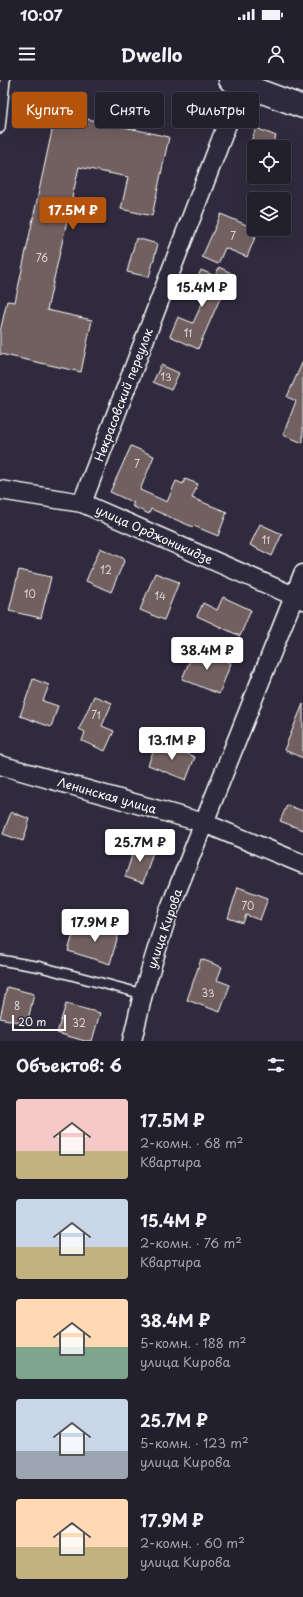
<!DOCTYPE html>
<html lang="ru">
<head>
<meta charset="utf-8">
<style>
  body { margin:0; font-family:"Playpen Sans",sans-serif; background:#2b2836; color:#f1f3f6; height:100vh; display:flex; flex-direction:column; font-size:15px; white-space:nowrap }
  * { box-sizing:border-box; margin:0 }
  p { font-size:13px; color:#a3a3aa }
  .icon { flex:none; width:22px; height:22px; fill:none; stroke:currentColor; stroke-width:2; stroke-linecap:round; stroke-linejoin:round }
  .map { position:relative; height:961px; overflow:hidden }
  .details { display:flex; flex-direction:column; background:#23202e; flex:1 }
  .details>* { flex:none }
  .guide { position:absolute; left:12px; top:12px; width:279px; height:36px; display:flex; gap:8px }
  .buttons { position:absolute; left:247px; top:60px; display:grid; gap:8px }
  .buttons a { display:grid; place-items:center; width:44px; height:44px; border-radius:4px; background:#23202e; box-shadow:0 4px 16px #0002,0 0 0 1px #403e4a; font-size:20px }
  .scale { position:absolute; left:12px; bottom:10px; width:54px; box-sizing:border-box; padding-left:4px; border:2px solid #fff; border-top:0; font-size:11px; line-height:14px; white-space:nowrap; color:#fff; -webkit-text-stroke:3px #2f2a3d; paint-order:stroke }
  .price { position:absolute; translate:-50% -34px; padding:0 9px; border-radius:4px; background:#fff; color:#222; font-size:13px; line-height:26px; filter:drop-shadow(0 1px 2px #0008) }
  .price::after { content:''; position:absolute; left:50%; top:24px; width:12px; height:9px; margin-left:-6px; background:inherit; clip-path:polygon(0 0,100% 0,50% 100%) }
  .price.active { background:#b45309; color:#fff }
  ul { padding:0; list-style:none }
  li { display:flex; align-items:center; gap:12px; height:100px; padding:0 16px }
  li span { display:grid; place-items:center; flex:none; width:112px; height:80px; border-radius:4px; color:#555 }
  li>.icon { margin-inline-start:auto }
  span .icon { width:48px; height:48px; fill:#fffc; stroke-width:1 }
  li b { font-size:17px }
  h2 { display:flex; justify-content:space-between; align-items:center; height:48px; padding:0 16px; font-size:17px }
  .tag { padding:0 14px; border-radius:4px; background:#23202e; box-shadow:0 4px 16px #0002,0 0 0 1px #403e4a; font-size:14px; line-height:36px }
  .tag.active { background:#b45309; color:#fff }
  .status { display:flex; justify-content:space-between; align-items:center; height:28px; padding:0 20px; background:#23202e; direction:ltr }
  .status svg { height:11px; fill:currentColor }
  header { display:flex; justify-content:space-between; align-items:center; height:52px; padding:0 16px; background:#23202e; font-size:18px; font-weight:700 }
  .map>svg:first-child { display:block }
</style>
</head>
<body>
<div class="status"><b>10:07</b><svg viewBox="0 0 49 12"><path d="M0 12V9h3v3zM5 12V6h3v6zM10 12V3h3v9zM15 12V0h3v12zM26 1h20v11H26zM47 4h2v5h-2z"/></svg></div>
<header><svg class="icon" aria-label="menu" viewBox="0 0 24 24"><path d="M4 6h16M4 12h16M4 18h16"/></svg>Dwello<svg class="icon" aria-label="person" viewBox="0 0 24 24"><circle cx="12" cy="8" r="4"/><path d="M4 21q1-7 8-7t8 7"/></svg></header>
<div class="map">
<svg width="303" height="961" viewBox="0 0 303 961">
  <rect width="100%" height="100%" fill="#2f2a3d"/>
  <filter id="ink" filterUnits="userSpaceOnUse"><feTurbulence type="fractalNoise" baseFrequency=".025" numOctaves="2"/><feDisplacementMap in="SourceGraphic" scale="8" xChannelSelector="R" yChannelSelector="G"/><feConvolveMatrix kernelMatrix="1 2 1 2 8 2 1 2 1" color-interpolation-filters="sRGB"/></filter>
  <g filter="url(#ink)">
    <!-- building -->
    <g fill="#71615e" stroke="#fff">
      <polygon points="56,32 169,57 152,136 121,129 128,97 79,87 47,230 92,240 81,292 0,274 0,252 7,221 15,222"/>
      <polygon points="256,48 276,56 272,67 249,67"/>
      <polygon points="221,134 258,150 247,177 225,168 218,184 202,177"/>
      <polygon points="136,158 158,164 149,197 127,192"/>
      <polygon points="219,187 231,193 198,269 170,256 178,237 193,243 205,217 192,211 201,190 215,196"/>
      <polygon points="303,281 303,363 283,355 296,321 287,317"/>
      <polygon points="161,285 179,293 171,310 153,302"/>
      <polygon points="131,366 154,376 140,410 167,422 176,401 183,404 185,399 198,404 192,418 227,432 218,456 194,446 193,447 151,429 149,434 132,426 134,423 110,412"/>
      <polygon points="260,444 282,454 272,476 250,465"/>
      <polygon points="100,468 125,479 111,512 86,501"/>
      <polygon points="19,490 51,497 41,538 9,531"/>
      <polygon points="155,493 179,502 164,540 140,530"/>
      <polygon points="223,517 251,530 240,556 197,536 203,523 217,530"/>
      <polygon points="195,568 231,583 219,614 182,599"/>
      <polygon points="33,599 49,605 43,621 58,626 51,647 20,636"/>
      <polygon points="94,616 112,623 102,646 114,651 105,671 82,661 85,652 79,649"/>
      <polygon points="303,624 303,678 284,670"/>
      <polygon points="157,662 195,677 186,700 148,685"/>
      <polygon points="287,725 303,731 303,750 280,741"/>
      <polygon points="11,732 30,739 23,761 3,754"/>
      <polygon points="136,763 154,769 143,803 125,797"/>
      <polygon points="238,807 268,818 260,840 246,835 243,843 228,838"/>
      <polygon points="92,844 119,852 110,884 68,871 75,848 90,852"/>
      <polygon points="201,879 222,887 217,900 230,905 220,932 187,920"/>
      <polygon points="7,907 34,914 27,944 0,938"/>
      <polygon points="66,924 100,933 92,961 85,961 57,953"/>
    </g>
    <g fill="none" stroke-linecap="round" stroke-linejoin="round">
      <!-- service casing -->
      <g stroke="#fff" stroke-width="12">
        <g id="service">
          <polyline points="0,48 5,0"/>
          <polyline points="0,880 41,887 143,914"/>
        </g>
      </g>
      <!-- minor casing -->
      <g stroke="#fff" stroke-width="21">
        <g id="minor">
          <polyline points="0,410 82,423 303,520"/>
          <polyline points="82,423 242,5"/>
          <polyline points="0,685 204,743 303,784"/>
          <polyline points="132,961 143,914 168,833 303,494"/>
        </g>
      </g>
      <!-- tertiary casing -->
      <g stroke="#fff" stroke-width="25">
        <polyline id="tertiary" points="230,0 303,27"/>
      </g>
      <!-- service -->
      <use href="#service" stroke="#2f2a3d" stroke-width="9"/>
      <!-- minor -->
      <use href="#minor" stroke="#2f2a3d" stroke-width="18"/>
      <!-- tertiary -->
      <use href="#tertiary" stroke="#2f2a3d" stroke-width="22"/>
    </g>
  </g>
  <g text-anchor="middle" stroke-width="3.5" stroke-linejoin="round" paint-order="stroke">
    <!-- number labels -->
    <g font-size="10" fill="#dcd8d7">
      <text x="233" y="160">7</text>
      <text x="42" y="182">76</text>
      <text x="188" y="257">11</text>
      <text x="166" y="301">13</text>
      <text x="137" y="388">7</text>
      <text x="266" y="464">11</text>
      <text x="106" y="494">12</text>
      <text x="30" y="518">10</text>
      <text x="160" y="520">14</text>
      <text x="96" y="639">71</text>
      <text x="248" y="830">70</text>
      <text x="208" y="917">33</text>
      <text x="17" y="930">8</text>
      <text x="79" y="947">32</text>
    </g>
    <!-- street labels -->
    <g font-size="12" fill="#fff" stroke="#2f2a3d">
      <text transform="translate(124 315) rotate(-69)" y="4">Некрасовский переулок</text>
      <text transform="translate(154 455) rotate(24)" y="4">улица Орджоникидзе</text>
      <text transform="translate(107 716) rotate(16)" y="4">Ленинская улица</text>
      <text transform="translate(165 849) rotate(-71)" y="4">улица Кирова</text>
    </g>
  </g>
</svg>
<div class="buttons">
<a><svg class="icon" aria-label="locate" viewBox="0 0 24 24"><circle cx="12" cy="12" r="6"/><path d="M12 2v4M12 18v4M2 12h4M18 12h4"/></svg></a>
<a><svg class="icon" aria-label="layers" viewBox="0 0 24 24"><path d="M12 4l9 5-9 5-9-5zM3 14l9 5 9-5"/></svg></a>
</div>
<div class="scale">20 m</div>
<b class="price active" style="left:73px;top:151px">17.5M ₽</b>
<b class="price" style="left:202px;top:228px">15.4M ₽</b>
<b class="price" style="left:207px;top:591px">38.4M ₽</b>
<b class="price" style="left:172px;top:681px">13.1M ₽</b>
<b class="price" style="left:140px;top:783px">25.7M ₽</b>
<b class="price" style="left:95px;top:863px">17.9M ₽</b>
<div class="guide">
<a class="tag active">Купить</a>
<a class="tag">Снять</a>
<a class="tag">Фильтры</a>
</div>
</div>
<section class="details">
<h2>Объектов: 6<svg class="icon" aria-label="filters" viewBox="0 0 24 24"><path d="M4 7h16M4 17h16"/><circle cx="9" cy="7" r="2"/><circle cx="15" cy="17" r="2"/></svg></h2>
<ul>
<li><span style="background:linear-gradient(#f6c9c9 65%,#c2b280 0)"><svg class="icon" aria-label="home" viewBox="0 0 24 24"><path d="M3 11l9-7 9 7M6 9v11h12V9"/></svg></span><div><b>17.5M ₽</b><p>2-комн. · 68 m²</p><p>Квартира</p></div></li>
<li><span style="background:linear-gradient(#c9d6e8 60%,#c2b280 0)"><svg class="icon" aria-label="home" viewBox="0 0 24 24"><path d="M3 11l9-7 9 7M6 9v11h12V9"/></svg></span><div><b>15.4M ₽</b><p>2-комн. · 76 m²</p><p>Квартира</p></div></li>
<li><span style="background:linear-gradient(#ffd9b3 60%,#7fa58c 0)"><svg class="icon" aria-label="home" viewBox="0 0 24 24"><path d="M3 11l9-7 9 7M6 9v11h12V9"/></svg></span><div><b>38.4M ₽</b><p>5-комн. · 188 m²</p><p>улица Кирова</p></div></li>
<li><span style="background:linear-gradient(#c9d6e8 65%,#9aa5b1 0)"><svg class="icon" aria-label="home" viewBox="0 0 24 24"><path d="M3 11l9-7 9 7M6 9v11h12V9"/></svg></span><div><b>25.7M ₽</b><p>5-комн. · 123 m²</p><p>улица Кирова</p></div></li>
<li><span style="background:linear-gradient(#ffd9b3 60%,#c2b280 0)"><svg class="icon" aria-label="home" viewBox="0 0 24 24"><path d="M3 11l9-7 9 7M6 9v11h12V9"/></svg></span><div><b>17.9M ₽</b><p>2-комн. · 60 m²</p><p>улица Кирова</p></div></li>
</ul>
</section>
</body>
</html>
